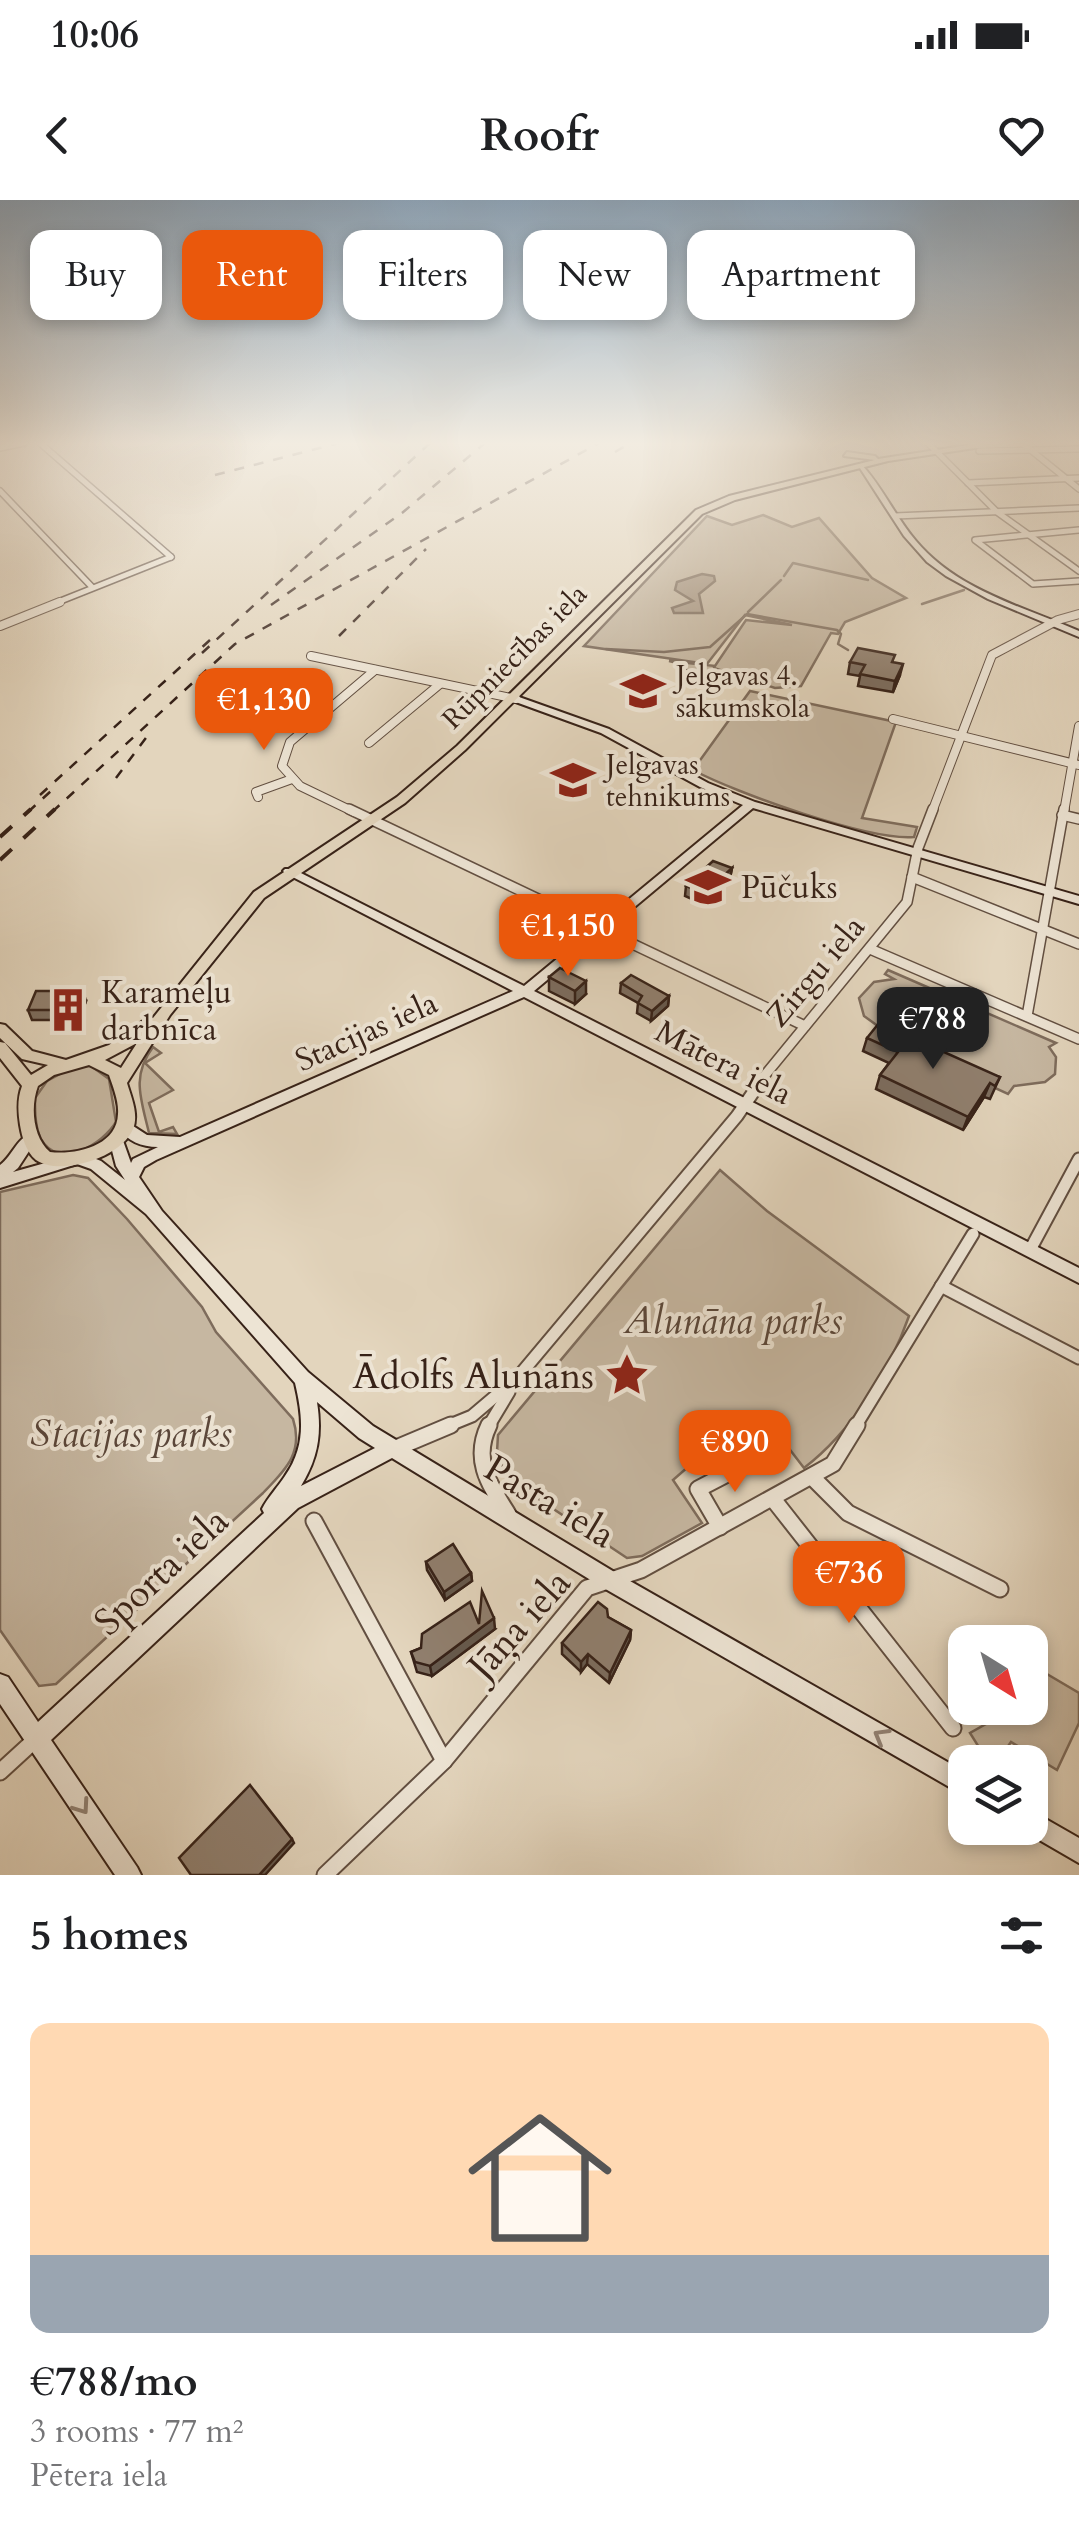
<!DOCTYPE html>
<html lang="en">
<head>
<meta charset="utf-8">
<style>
  body { margin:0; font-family:Cardo,serif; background:#f2f2f2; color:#202124; height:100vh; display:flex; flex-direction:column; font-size:38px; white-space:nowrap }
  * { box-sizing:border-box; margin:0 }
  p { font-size:32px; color:#757577 }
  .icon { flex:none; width:55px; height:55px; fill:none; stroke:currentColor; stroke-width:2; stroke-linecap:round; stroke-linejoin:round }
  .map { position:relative; height:1675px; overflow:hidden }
  .panel { display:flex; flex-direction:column; background:#fff; flex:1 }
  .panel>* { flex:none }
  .banner { position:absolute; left:30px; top:30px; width:1020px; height:90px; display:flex; gap:20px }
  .needle { width:65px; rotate:143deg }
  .controls { position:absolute; left:948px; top:1425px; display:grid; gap:20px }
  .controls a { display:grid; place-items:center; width:100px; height:100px; border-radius:20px; background:#fff; box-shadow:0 5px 15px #0003; font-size:50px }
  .price { position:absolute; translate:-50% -85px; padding:0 22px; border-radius:20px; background:#ea580c; color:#fff; font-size:32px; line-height:65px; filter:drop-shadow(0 2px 5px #0008) }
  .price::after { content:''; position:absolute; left:50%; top:60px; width:30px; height:22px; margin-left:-15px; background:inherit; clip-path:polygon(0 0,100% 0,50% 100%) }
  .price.on { background:#222; color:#fff }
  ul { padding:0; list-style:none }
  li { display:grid; align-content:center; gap:20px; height:530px; padding:0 30px }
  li+li { border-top:2px solid #e0e0e0 }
  li span { display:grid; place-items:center; height:310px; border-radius:20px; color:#555 }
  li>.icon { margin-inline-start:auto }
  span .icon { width:180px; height:180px; fill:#fffc; stroke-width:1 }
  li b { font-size:42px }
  h2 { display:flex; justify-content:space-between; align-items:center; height:120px; padding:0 30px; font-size:42px }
  .chip { padding:0 35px; border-radius:20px; background:#fff; box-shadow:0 5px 15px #0003; font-size:35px; line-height:90px }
  .chip.on { background:#ea580c; color:#fff }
  .status { display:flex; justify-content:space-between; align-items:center; height:70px; padding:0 50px; background:#fff; direction:ltr }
  .status svg { height:28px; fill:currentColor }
  header { display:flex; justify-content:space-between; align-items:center; height:130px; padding:0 30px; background:#fff; font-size:45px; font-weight:700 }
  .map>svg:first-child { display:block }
</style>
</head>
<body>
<div class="status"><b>10:06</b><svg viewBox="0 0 49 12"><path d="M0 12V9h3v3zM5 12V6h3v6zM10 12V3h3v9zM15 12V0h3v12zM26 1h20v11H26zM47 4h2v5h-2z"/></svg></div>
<header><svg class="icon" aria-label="back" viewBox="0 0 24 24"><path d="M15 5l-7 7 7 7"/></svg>Roofr<svg class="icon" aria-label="heart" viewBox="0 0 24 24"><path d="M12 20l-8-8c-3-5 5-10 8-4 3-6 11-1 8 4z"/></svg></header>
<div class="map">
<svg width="1079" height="1675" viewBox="0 0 1079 1675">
  <rect width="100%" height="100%" fill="#e3d5bd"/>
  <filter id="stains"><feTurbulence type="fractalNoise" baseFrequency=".002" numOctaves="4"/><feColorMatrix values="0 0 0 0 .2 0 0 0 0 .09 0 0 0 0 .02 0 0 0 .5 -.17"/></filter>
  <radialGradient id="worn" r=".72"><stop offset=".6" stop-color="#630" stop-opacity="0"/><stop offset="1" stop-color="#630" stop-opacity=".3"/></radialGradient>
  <!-- green -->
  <g fill="#c6b7a1" stroke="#7e6c5c" stroke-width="2.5">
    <polygon points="763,315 792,327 819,318 872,378 906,398 845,422 838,434 831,433 801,486 775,488 714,468 710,474 686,470 682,464 669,461 715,466 746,420 792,425 745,415 707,464 584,446 707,316 732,325"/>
    <path d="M750 491 896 522 862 618 917 627 914 637C870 641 736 593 693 570Z"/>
    <polygon points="888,770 1056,843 1049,847 1056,857 1055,874 1045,882 1014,886 1008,894 878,834 882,829 864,816 859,798 874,782 894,779 885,774"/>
    <path d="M153 847 161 853 145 863 173 890 149 903 159 932 173 927 177 934 149 933C141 899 131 876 153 847Z"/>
    <path d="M75 866H91L109 879 116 922C103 944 59 971 41 939 35 928 35 911 35 898L47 881Z"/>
    <path d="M720 970 767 1011 909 1116C890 1171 850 1233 804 1268L768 1221 705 1252 673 1280 702 1323 642 1356 627 1358 507 1278 497 1252 498 1235Z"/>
    <path d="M73 975 88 978 127 1019 202 1107 216 1132 293 1219C304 1253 285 1270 263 1293L56 1484 39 1486 0 1430V992Z"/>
    <polygon points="1030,1464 1079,1493 1079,1523 1057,1570 1011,1542 997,1562 985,1557 970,1533 1009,1511 1007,1508 1030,1508"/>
  </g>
  <!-- water -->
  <polygon fill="#a99885" stroke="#7b6959" stroke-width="2.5" points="702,374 714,376 715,381 699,394 703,413 674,413 672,408 693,401 675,390 677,382"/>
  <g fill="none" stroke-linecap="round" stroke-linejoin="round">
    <!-- stream -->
    <g stroke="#7b6959" stroke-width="2.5">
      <polyline points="784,376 793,363 868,380"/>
      <polyline points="922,404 964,390"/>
      <polyline points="748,412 781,380"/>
      <polyline points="606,449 664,452 710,447 747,414 837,430 841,434 838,444 848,450"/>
    </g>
    <!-- street-far4 casing -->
    <g stroke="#624f41" stroke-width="8">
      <g id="street-far4">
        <polyline points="40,243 171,357"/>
        <polyline points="928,243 997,312 1079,371"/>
        <polyline points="1022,243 1079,289"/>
        <polyline points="0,248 24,243"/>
        <polyline points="979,251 1079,249"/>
        <polyline points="968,283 1079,278"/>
        <polyline points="0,291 92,387"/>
        <polyline points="895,316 1079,308"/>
        <polyline points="1079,330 975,340 1033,384 1079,381"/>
        <polyline points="53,404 171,357"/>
      </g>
    </g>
    <!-- street-far3 casing -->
    <g stroke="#624f41" stroke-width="10">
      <g id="street-far3">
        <polyline points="0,426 60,402"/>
        <polyline points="311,456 516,499"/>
        <polyline points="893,519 1079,565"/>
        <polyline points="369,543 440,484"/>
        <polyline points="258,597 256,592 292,579"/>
        <polyline points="354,612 300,586 282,566 290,542 375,470"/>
        <polyline points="932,612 992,455 1058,420 1079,414"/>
        <polyline points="1064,612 1079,526"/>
      </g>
    </g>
    <!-- street-far2 casing -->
    <g stroke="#624f41" stroke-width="12">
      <g id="street-far2">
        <polyline points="349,609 805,826"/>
        <polyline points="1062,615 1079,619"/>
        <polyline points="912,677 1079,744"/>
        <polyline points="870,749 1079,839"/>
        <polyline points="1027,816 1064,609"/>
        <polyline points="761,880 907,702 918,648 933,609"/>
      </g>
    </g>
    <!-- street-far1 casing -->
    <g stroke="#624f41" stroke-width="15">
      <g id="street-far1">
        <polyline points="1030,1050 1079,959"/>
        <polyline points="941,1086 1079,1158"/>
        <polyline points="445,1227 472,1216 518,1177 737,916 763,878"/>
        <polyline points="488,1227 509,1192"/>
        <polyline points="855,1227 973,1034"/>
      </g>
    </g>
    <!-- street casing -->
    <g stroke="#624f41" stroke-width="19">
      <g id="street">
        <path d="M489 1225C472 1260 489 1284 508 1314"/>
        <polyline points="394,1249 451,1225"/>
        <polyline points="813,1278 848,1313 1000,1389"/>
        <polyline points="773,1299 953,1528"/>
        <polyline points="314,1321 444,1561"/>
        <polyline points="720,1327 698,1289 748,1263"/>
        <polyline points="0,1572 36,1539"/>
        <polyline points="325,1675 444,1561 587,1388 641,1370 833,1264 857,1225"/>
      </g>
    </g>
    <!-- secondary casing -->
    <g stroke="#372218" stroke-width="4">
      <g id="secondary">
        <path d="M858 265H862C883 288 896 318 916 341 957 390 1023 407 1079 431V437L988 399 946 376 927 362 904 336Z"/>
        <path d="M513 497H519L609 529 708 583 755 602 1079 696V704L753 608 534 791 1079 1068V1083L524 797 156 960 144 967 139 977 162 1011 308 1172 373 1226 616 1373 965 1572V1596L602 1387 392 1258 298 1308 51 1540 137 1667 141 1675H115L0 1504V1474L8 1477 38 1522 264 1313 262 1309C268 1297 278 1287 285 1276 306 1246 303 1217 295 1183L146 1014 91 969 77 964 0 988V965C13 956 19 932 35 935L37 939 18 968 13 972 81 953 101 961 125 980 116 966 109 939 111 935H121L131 963 133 959 158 947C141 947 128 941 118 928L120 924H130L147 935 180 937 513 791 285 673 283 671 285 669H293L524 786 743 605 700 587 601 533 513 501ZM317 1202 359 1238 375 1248 301 1286C318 1258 322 1234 317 1202Z"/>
        <polygon points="1030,1610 1079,1638 1079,1663 1022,1630 1021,1628 1030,1628"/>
      </g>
    </g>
    <!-- primary casing -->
    <g stroke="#372218" stroke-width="4">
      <path id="primary" d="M1079 243V245L975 248 888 261 735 300 702 314 465 550 405 603 264 698 170 815 127 883C131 897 139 914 133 929 122 957 61 977 36 960 26 952 22 937 20 925 18 912 17 899 22 886L0 858V842L5 843 31 875 48 865 22 859 0 838V824L5 825 32 851 66 860 109 845 146 819 153 818 254 692 397 597 457 546 696 310 729 296 875 260 844 256 847 252 875 256 878 259 975 244ZM137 843 121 868 105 860ZM89 865 109 875C113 887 119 901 118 914 117 946 76 955 50 952 33 938 30 907 38 886L54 875Z"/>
    </g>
    <!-- street-far4 -->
    <use href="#street-far4" stroke="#ede4d4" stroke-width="5"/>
    <!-- street-far3 -->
    <use href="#street-far3" stroke="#ede4d4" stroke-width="8"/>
    <!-- street-far2 -->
    <use href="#street-far2" stroke="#ede4d4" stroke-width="9"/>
    <!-- street-far1 -->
    <use href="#street-far1" stroke="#ede4d4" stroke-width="11"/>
    <!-- street -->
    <use href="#street" stroke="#ede4d4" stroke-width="15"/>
    <!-- secondary -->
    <use href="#secondary" fill="#ede4d4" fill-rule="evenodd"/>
    <!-- primary -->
    <use href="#primary" fill="#e3d5bd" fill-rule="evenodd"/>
    <!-- rail-far1 -->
    <g stroke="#372218" stroke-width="2.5" stroke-dasharray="10 10" stroke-linecap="butt">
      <polyline points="615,252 630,243"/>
      <polyline points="215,275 339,243"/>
      <polyline points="271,405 402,313 485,243"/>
      <polyline points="339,436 426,349"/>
      <polyline points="202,453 430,243"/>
      <polyline points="116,578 151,531"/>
      <polyline points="40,595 210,440"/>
      <polyline points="28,612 51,591"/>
      <polyline points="52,612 235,444 599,243"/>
    </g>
    <!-- rail -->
    <g stroke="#372218" stroke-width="4" stroke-dasharray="16 16" stroke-linecap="butt">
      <polyline points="0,637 31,609"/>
      <polyline points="0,660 55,609"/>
    </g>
  </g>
  <!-- wall -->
  <g fill="#7c6d5f" stroke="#372218" stroke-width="2.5">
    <polygon points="850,462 893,462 900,475 893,492 858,486 860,476 848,474"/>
    <polygon points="732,668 730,678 703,704 685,696 686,686"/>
    <polygon points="549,777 586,794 575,804 549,791"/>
    <polygon points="621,783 669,796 668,806 651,821 637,813 638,803 620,793"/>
    <polygon points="86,801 79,820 32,820 28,810"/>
    <polygon points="867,838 1000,877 990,899 984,897 963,930 876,889 880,875 889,863 863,851"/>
    <polygon points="426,1362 471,1373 472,1381 445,1400 427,1370"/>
    <polygon points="608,1417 631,1430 630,1440 609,1483 587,1464 581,1472 562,1454 562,1443"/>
    <polygon points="479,1424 495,1429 432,1476 417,1472 411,1452"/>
  </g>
  <!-- shaded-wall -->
  <g fill="#65594d" stroke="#372218" stroke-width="2.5">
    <polygon points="903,464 900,475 893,492 895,481"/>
    <polygon points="732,668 730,678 703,704 704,694"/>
    <polygon points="586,781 586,794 575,804 575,791"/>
    <polygon points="83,791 86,801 79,820 75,810"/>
    <polygon points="669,796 668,806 651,821 652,811"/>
    <polygon points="990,883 984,897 963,930 968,917"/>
    <polygon points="471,1373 472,1381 445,1400 444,1392"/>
    <polygon points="494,1418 495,1429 432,1476 430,1466"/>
    <polygon points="631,1430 630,1440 609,1483 610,1473"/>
    <polygon points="588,1454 587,1464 581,1472 581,1462"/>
    <polygon points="292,1639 294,1643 265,1675 259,1675"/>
  </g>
  <!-- building -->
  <g fill="#907f6e" stroke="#372218" stroke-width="2.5">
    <polygon points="858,448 895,455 892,462 903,464 895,481 860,474 865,465 850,462"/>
    <polygon points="713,661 732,668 704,694 686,686"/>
    <polygon points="560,768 586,781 575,791 549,777"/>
    <polygon points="631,775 669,796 652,811 638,803 642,796 621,783"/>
    <polygon points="36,791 83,791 75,810 28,810"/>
    <polygon points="879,823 1000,877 995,886 990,883 968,917 880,875 898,852 867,838"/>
    <polygon points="453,1344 471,1373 444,1392 426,1362"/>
    <polygon points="482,1391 494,1418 430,1466 415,1462 411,1452 421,1448 422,1434 470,1402 479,1424"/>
    <polygon points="598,1402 607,1409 608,1417 631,1430 610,1473 588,1454 581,1462 562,1443"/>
    <polygon points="250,1585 292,1639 259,1675 191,1675 179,1658"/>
  </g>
  <!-- one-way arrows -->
  <defs><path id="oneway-chevron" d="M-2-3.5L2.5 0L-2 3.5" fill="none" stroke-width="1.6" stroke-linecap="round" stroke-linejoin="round" transform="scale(2.5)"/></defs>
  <g stroke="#928376">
    <use href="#oneway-chevron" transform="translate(881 1536) rotate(-150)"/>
    <use href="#oneway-chevron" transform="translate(82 1607) rotate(55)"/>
  </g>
  <!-- sky -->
  <linearGradient id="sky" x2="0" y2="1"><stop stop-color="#8fa9c0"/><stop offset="0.51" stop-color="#f2ece1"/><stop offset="1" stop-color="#f2ece1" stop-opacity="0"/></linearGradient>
  <rect width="1079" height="477" fill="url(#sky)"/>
  <!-- icons -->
  <defs>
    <g id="school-bare" transform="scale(3.45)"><path d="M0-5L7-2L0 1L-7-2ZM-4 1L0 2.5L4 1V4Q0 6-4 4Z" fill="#8f2418" stroke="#ede4d4" stroke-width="2.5" paint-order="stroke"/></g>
    <g id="university-bare" transform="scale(3.45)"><path d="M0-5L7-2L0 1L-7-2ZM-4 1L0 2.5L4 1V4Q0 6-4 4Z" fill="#8f2418" stroke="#ede4d4" stroke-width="2.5" paint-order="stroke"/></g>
    <g id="building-bare" transform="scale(3.45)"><path d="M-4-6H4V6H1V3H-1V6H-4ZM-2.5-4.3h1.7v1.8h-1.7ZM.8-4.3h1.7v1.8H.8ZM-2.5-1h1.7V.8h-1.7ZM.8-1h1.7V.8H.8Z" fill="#8f2418" stroke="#ede4d4" stroke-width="2.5" paint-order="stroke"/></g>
    <g id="sight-bare" transform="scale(3.45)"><path d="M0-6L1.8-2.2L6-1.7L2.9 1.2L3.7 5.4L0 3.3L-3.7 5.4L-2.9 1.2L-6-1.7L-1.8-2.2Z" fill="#8f2418" stroke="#ede4d4" stroke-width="2.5" paint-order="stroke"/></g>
  </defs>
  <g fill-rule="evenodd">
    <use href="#school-bare" x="643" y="491"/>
    <use href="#university-bare" x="573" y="580"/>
    <use href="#school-bare" x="708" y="687"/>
    <use href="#building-bare" x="68" y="810"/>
    <use href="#sight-bare" x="627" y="1175"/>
  </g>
  <g text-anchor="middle" stroke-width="8" stroke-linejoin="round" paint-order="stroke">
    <!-- far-street labels -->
    <g font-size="28" fill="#372218" stroke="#ede4d4">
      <text transform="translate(514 456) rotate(-45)" y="10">Rūpniecības iela</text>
    </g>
    <!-- far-poi labels -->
    <g font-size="28" fill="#372218" stroke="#ede4d4" text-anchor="start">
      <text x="676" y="485">Jelgavas 4.<tspan x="676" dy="32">sākumskola</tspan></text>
      <text x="606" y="574">Jelgavas<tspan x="606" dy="32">tehnikums</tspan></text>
    </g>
    <!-- poi labels -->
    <g font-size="32" fill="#372218" stroke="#ede4d4" text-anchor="start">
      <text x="741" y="698">Pūčuks</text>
      <text x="101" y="803">Karameļu<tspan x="101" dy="37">darbnīca</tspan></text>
    </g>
    <!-- street labels -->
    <g font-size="32" fill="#372218" stroke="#ede4d4">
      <text transform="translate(815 771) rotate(-50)" y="11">Zirgu iela</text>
      <text transform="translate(366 831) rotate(-24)" y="11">Stacijas iela</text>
      <text transform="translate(724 862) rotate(27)" y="11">Mātera iela</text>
    </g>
    <!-- near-park labels -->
    <g font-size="38" font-style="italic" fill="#5b473a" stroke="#ede4d4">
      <text x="733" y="1133">Alunāna parks</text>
      <text x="131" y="1246">Stacijas parks</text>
    </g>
    <!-- near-poi labels -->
    <g font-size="38" fill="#372218" stroke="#ede4d4" text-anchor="end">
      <text x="594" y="1188">Ādolfs Alunāns</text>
    </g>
    <!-- near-street labels -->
    <g font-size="38" fill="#372218" stroke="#ede4d4">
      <text transform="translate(550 1301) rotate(31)" y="13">Pasta iela</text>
      <text transform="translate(161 1371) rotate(-43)" y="13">Sporta iela</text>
      <text transform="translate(519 1424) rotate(-48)" y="13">Jāņa iela</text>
    </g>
  </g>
  <rect width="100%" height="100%" filter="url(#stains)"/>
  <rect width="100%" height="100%" fill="url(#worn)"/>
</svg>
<div class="controls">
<a><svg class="needle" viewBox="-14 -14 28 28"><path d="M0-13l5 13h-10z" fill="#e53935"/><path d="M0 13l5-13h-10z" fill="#757577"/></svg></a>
<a><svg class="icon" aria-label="layers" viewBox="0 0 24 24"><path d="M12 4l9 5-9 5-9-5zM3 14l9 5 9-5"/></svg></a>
</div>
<b class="price" style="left:264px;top:553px">€1,130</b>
<b class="price" style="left:568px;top:779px">€1,150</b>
<b class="price on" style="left:933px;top:872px">€788</b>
<b class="price" style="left:735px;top:1295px">€890</b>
<b class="price" style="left:849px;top:1426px">€736</b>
<div class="banner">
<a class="chip">Buy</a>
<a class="chip on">Rent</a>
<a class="chip">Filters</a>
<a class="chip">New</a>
<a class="chip">Apartment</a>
</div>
</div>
<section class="panel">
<h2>5 homes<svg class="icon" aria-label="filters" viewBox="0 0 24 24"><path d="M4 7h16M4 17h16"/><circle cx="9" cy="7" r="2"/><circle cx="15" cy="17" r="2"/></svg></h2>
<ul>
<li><span style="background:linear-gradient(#ffd9b3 75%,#9aa5b1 0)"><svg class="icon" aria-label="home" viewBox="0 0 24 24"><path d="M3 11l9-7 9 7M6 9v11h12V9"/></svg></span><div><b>€788/mo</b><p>3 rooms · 77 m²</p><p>Pētera iela</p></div></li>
</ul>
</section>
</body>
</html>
